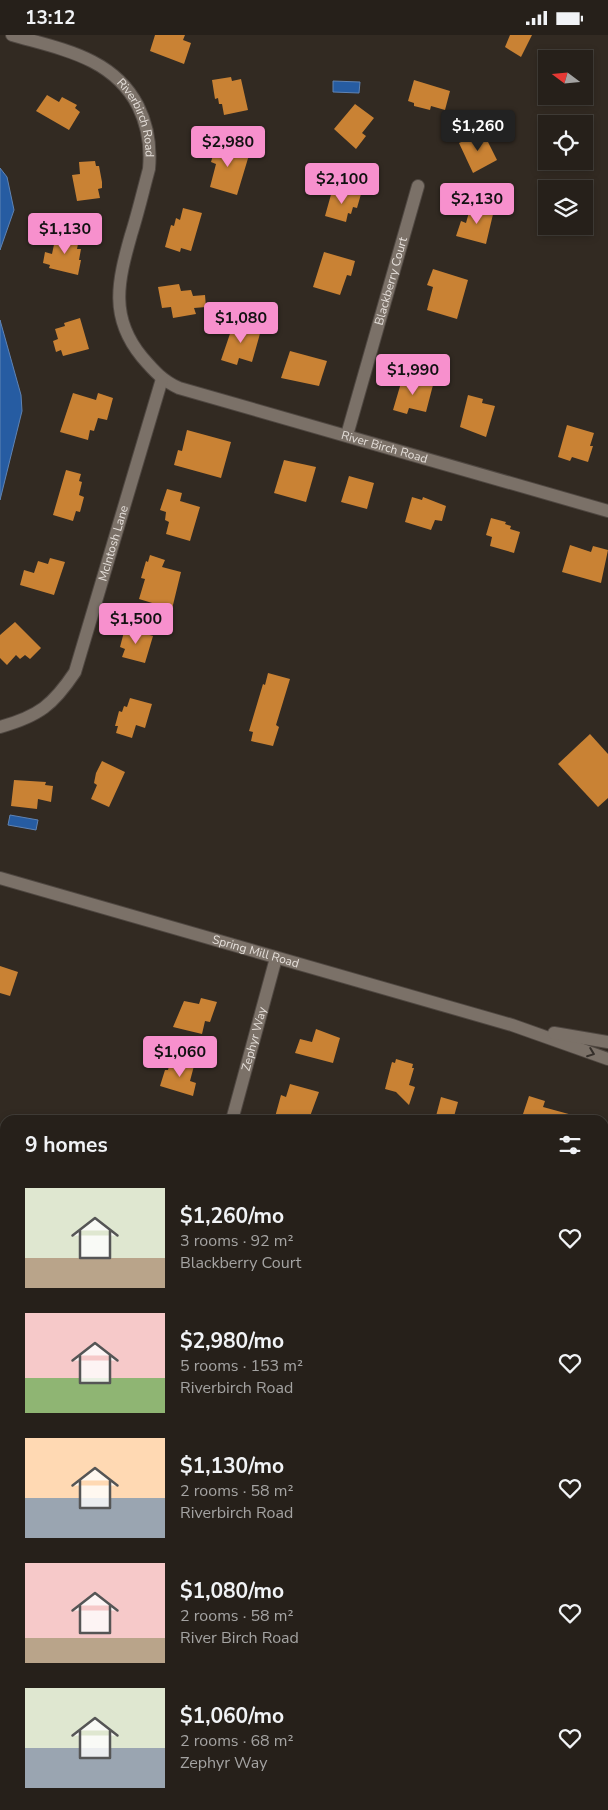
<!DOCTYPE html>
<html lang="en">
<head>
<meta charset="utf-8">
<style>
  body { margin:0; font-family:"Nunito Sans",sans-serif; background:#322d27; color:#f1f3f6; height:100vh; display:flex; flex-direction:column; font-size:19px; white-space:nowrap }
  * { box-sizing:border-box; margin:0 }
  p { font-size:16px; color:#a4a3a2 }
  .icon { flex:none; width:28px; height:28px; fill:none; stroke:currentColor; stroke-width:2; stroke-linecap:round; stroke-linejoin:round }
  .map { position:relative; flex:1; overflow:hidden }
  .side { position:absolute; left:0px; top:1080px; width:609px; height:695px; display:flex; flex-direction:column; background:#26201a; border-radius:15px 15px 0 0; box-shadow:0 2px 8px #0003,0 0 0 1px #423e39 }
  .side>* { flex:none }
  .needle { width:32px; rotate:286deg }
  .tools { position:absolute; left:538px; top:15px; display:grid; gap:10px }
  .tools a { display:grid; place-items:center; width:55px; height:55px; border-radius:0px; background:#26201a; box-shadow:0 2px 8px #0003,0 0 0 1px #423e39; font-size:25px }
  .price { position:absolute; translate:-50% -42px; padding:0 11px; border-radius:5px; background:#f790cd; color:#111; font-size:16px; line-height:32px; filter:drop-shadow(0 1px 2px #0008) }
  .price::after { content:''; position:absolute; left:50%; top:30px; width:15px; height:11px; margin-left:-8px; background:inherit; clip-path:polygon(0 0,100% 0,50% 100%) }
  .price.selected { background:#222; color:#fff }
  ul { padding:0; list-style:none }
  li { display:flex; align-items:center; gap:15px; height:125px; padding:0 25px }
  li span { display:grid; place-items:center; flex:none; width:140px; height:100px; border-radius:0px; color:#555 }
  li>.icon { margin-inline-start:auto }
  span .icon { width:60px; height:60px; fill:#fffc; stroke-width:1 }
  li b { font-size:21px }
  h2 { display:flex; justify-content:space-between; align-items:center; height:60px; padding:0 25px; font-size:21px }
  .status { display:flex; justify-content:space-between; align-items:center; height:35px; padding:0 25px; background:#26201a; direction:ltr }
  .status svg { height:14px; fill:currentColor }
  .map>svg:first-child { display:block }
</style>
</head>
<body>
<div class="status"><b>13:12</b><svg viewBox="0 0 49 12"><path d="M0 12V9h3v3zM5 12V6h3v6zM10 12V3h3v9zM15 12V0h3v12zM26 1h20v11H26zM47 4h2v5h-2z"/></svg></div>
<div class="map">
<svg width="608" height="1775" viewBox="0 0 608 1775">
  <rect width="100%" height="100%" fill="#322a22"/>
  <!-- green -->
  <polygon fill="#0c5100" points="608,1522 608,1775 538,1775 539,1770 604,1770 604,1538"/>
  <!-- water -->
  <g fill="#265ca2" stroke="#5f83b3">
    <polygon points="333,46 360,47 359,58 333,57"/>
    <polygon points="0,133 7,142 14,175 0,215"/>
    <polygon points="0,285 21,360 22,376 0,465"/>
    <polygon points="10,780 38,785 36,795 8,790"/>
    <polygon points="0,1408 5,1409 5,1530 0,1528"/>
  </g>
  <!-- building -->
  <g fill="#c98234">
    <polygon points="155,0 185,0 183,5 191,8 184,29 150,16"/>
    <polygon points="510,0 532,0 521,22 505,12"/>
    <polygon points="231,42 232,46 241,44 248,75 224,80 222,69 219,69 218,63 215,64 212,45"/>
    <polygon points="414,45 450,56 445,75 431,71 430,75 414,71 414,68 408,66"/>
    <polygon points="47,60 59,67 62,62 77,70 75,73 80,77 69,95 36,76"/>
    <polygon points="355,69 374,83 362,98 366,101 356,114 334,94"/>
    <polygon points="483,97 497,125 473,138 459,108"/>
    <polygon points="217,107 233,110 231,115 249,120 237,160 210,152 216,129 211,127"/>
    <polygon points="95,126 96,131 99,131 102,147 102,153 98,154 100,163 77,166 72,140 80,139 79,127"/>
    <polygon points="342,154 361,159 357,173 353,172 351,179 348,178 346,187 325,181 332,156 341,159"/>
    <polygon points="471,170 494,175 486,209 456,201 461,186 466,188"/>
    <polygon points="183,173 202,178 191,216 181,213 180,217 165,212 171,190 174,191 176,183 180,185"/>
    <polygon points="56,200 79,204 77,214 81,214 79,225 81,225 78,240 49,233 50,230 43,228 45,217 52,219"/>
    <polygon points="324,217 355,226 351,241 347,240 340,260 313,252"/>
    <polygon points="433,234 468,245 457,284 427,275 433,252 427,250"/>
    <polygon points="179,249 181,256 191,255 193,261 205,260 206,272 194,273 196,279 173,283 171,272 162,273 158,252"/>
    <polygon points="80,283 89,314 63,321 61,315 56,317 53,306 58,304 55,294 65,291 64,288"/>
    <polygon points="234,287 261,295 252,327 239,323 237,330 221,325"/>
    <polygon points="290,316 327,326 319,351 281,343"/>
    <polygon points="403,341 433,350 426,377 409,373 407,379 393,375"/>
    <polygon points="73,358 96,365 98,358 113,363 107,385 98,383 94,396 90,395 88,405 60,397"/>
    <polygon points="468,360 483,364 482,368 495,371 486,402 460,392"/>
    <polygon points="567,390 594,398 590,411 593,411 588,427 572,422 570,426 558,422"/>
    <polygon points="187,395 231,407 221,443 174,430 178,415 182,416"/>
    <polygon points="284,425 316,432 306,467 274,458"/>
    <polygon points="66,435 81,439 79,446 82,447 79,460 84,462 80,477 76,476 73,486 53,480"/>
    <polygon points="349,441 374,448 367,474 341,467"/>
    <polygon points="167,454 182,458 180,466 200,472 190,506 166,499 169,487 165,485 166,477 160,475"/>
    <polygon points="412,462 422,465 423,462 446,471 442,486 435,485 431,495 405,487"/>
    <polygon points="491,483 506,487 505,489 511,491 510,494 520,497 514,518 490,511 492,502 486,500"/>
    <polygon points="570,510 591,517 593,511 608,515 601,548 562,537"/>
    <polygon points="150,520 165,525 162,532 181,537 172,574 139,564 145,544 141,543 146,526 148,527"/>
    <polygon points="50,523 65,527 54,560 20,550 24,535 34,538 38,526 48,529"/>
    <polygon points="15,587 41,613 30,624 25,620 20,624 16,620 7,630 0,623 0,600"/>
    <polygon points="125,593 153,601 145,628 122,622 125,614 120,612"/>
    <polygon points="268,638 290,644 276,690 279,692 273,711 251,706 253,697 249,696 263,649 265,650"/>
    <polygon points="130,663 152,669 145,693 136,690 132,703 116,698 118,691 115,691 119,676 122,677 124,671 127,672"/>
    <polygon points="590,699 608,719 608,763 598,772 558,729"/>
    <polygon points="102,726 125,737 109,772 91,764 97,750 94,748 96,738"/>
    <polygon points="14,745 46,747 45,750 53,751 51,767 38,764 37,774 11,771"/>
    <polygon points="0,931 18,937 10,961 0,958"/>
    <polygon points="201,963 217,967 210,987 205,986 202,999 173,992 184,966 199,969"/>
    <polygon points="316,994 340,1003 333,1028 295,1018 300,1004 312,1007"/>
    <polygon points="179,1024 195,1027 190,1046 196,1048 193,1061 160,1051 165,1035 168,1035 170,1028 177,1030"/>
    <polygon points="396,1024 413,1029 412,1033 414,1033 409,1050 415,1052 409,1070 396,1057 385,1054 392,1027 395,1028"/>
    <polygon points="290,1049 319,1057 309,1084 292,1080 291,1085 275,1082 281,1060 286,1062"/>
    <polygon points="529,1061 545,1066 543,1072 576,1081 575,1085 521,1085"/>
    <polygon points="441,1062 458,1067 453,1085 435,1085"/>
  </g>
  <g fill="none" stroke-linecap="round" stroke-linejoin="round">
    <!-- minor casing -->
    <g stroke="#4f4741" stroke-width="14">
      <g id="minor">
        <path id="s1" d="M12 0C60 14 113 22 138 71 148 91 151 112 149 134 143 156 138 178 131 200 118 246 109 282 142 322 154 336 163 346 179 353L608 476"/>
        <path id="s2" d="M347 400 418 151"/>
        <path id="s3" d="M0 692C39 681 53 670 75 637L162 344"/>
        <path id="s4" d="M232 1085 276 923"/>
        <polyline points="0,1269 5,1271"/>
        <polyline points="0,1671 5,1672"/>
        <polyline points="366,1770 385,1775"/>
      </g>
    </g>
    <!-- tertiary casing -->
    <g stroke="#4f4741" stroke-width="14">
      <g id="tertiary">
        <path id="s5" d="M0 843 512 990 608 1024"/>
        <polyline points="554,998 608,1007"/>
        <polyline points="604,1471 608,1456"/>
        <polyline points="520,1775 522,1770"/>
      </g>
    </g>
    <!-- minor -->
    <use href="#minor" stroke="#7b7168" stroke-width="12"/>
    <!-- tertiary -->
    <use href="#tertiary" stroke="#7b7168" stroke-width="12"/>
  </g>
  <!-- one-way arrows -->
  <defs><path id="oneway-chevron" d="M-2-3.5L2.5 0L-2 3.5" fill="none" stroke-width="1.6" stroke-linecap="round" stroke-linejoin="round" transform="scale(1.25)"/></defs>
  <use stroke="#352f2a" href="#oneway-chevron" transform="translate(591 1018) rotate(21)"/>
  <g text-anchor="middle" stroke-width="5" stroke-linejoin="round" paint-order="stroke">
    <!-- street labels -->
    <g font-size="12" fill="#e5dfda" stroke="#171310">
      <text dy="4" stroke="none"><textPath href="#s1" startOffset="160">Riverbirch Road</textPath></text>
      <text dy="4" stroke="none"><textPath href="#s2" startOffset="160">Blackberry Court</textPath></text>
      <text dy="4" stroke="none"><textPath href="#s1" startOffset="674">River Birch Road</textPath></text>
      <text dy="4" stroke="none"><textPath href="#s3" startOffset="230">McIntosh Lane</textPath></text>
      <text dy="4" stroke="none"><textPath href="#s5" startOffset="266">Spring Mill Road</textPath></text>
      <text dy="4" stroke="none"><textPath href="#s4" startOffset="84">Zephyr Way</textPath></text>
    </g>
  </g>
</svg>
<div class="tools">
<a><svg class="needle" viewBox="-14 -14 28 28"><path d="M0-13l5 13h-10z" fill="#e53935"/><path d="M0 13l5-13h-10z" fill="#a4a3a2"/></svg></a>
<a><svg class="icon" aria-label="locate" viewBox="0 0 24 24"><circle cx="12" cy="12" r="6"/><path d="M12 2v4M12 18v4M2 12h4M18 12h4"/></svg></a>
<a><svg class="icon" aria-label="layers" viewBox="0 0 24 24"><path d="M12 4l9 5-9 5-9-5zM3 14l9 5 9-5"/></svg></a>
</div>
<b class="price selected" style="left:478px;top:117px">$1,260</b>
<b class="price" style="left:228px;top:133px">$2,980</b>
<b class="price" style="left:342px;top:170px">$2,100</b>
<b class="price" style="left:477px;top:190px">$2,130</b>
<b class="price" style="left:65px;top:220px">$1,130</b>
<b class="price" style="left:241px;top:309px">$1,080</b>
<b class="price" style="left:413px;top:361px">$1,990</b>
<b class="price" style="left:136px;top:610px">$1,500</b>
<b class="price" style="left:180px;top:1043px">$1,060</b>
<section class="side">
<h2>9 homes<svg class="icon" aria-label="filters" viewBox="0 0 24 24"><path d="M4 7h16M4 17h16"/><circle cx="9" cy="7" r="2"/><circle cx="15" cy="17" r="2"/></svg></h2>
<ul>
<li><span style="background:linear-gradient(#dfe7d0 70%,#b9a48a 0)"><svg class="icon" aria-label="home" viewBox="0 0 24 24"><path d="M3 11l9-7 9 7M6 9v11h12V9"/></svg></span><div><b>$1,260/mo</b><p>3 rooms · 92 m²</p><p>Blackberry Court</p></div><svg class="icon" aria-label="heart" viewBox="0 0 24 24"><path d="M12 20l-8-8c-3-5 5-10 8-4 3-6 11-1 8 4z"/></svg></li>
<li><span style="background:linear-gradient(#f6c9c9 65%,#8fb573 0)"><svg class="icon" aria-label="home" viewBox="0 0 24 24"><path d="M3 11l9-7 9 7M6 9v11h12V9"/></svg></span><div><b>$2,980/mo</b><p>5 rooms · 153 m²</p><p>Riverbirch Road</p></div><svg class="icon" aria-label="heart" viewBox="0 0 24 24"><path d="M12 20l-8-8c-3-5 5-10 8-4 3-6 11-1 8 4z"/></svg></li>
<li><span style="background:linear-gradient(#ffd9b3 60%,#9aa5b1 0)"><svg class="icon" aria-label="home" viewBox="0 0 24 24"><path d="M3 11l9-7 9 7M6 9v11h12V9"/></svg></span><div><b>$1,130/mo</b><p>2 rooms · 58 m²</p><p>Riverbirch Road</p></div><svg class="icon" aria-label="heart" viewBox="0 0 24 24"><path d="M12 20l-8-8c-3-5 5-10 8-4 3-6 11-1 8 4z"/></svg></li>
<li><span style="background:linear-gradient(#f6c9c9 75%,#b9a48a 0)"><svg class="icon" aria-label="home" viewBox="0 0 24 24"><path d="M3 11l9-7 9 7M6 9v11h12V9"/></svg></span><div><b>$1,080/mo</b><p>2 rooms · 58 m²</p><p>River Birch Road</p></div><svg class="icon" aria-label="heart" viewBox="0 0 24 24"><path d="M12 20l-8-8c-3-5 5-10 8-4 3-6 11-1 8 4z"/></svg></li>
<li><span style="background:linear-gradient(#dfe7d0 60%,#9aa5b1 0)"><svg class="icon" aria-label="home" viewBox="0 0 24 24"><path d="M3 11l9-7 9 7M6 9v11h12V9"/></svg></span><div><b>$1,060/mo</b><p>2 rooms · 68 m²</p><p>Zephyr Way</p></div><svg class="icon" aria-label="heart" viewBox="0 0 24 24"><path d="M12 20l-8-8c-3-5 5-10 8-4 3-6 11-1 8 4z"/></svg></li>
</ul>
</section>
</div>
</body>
</html>
